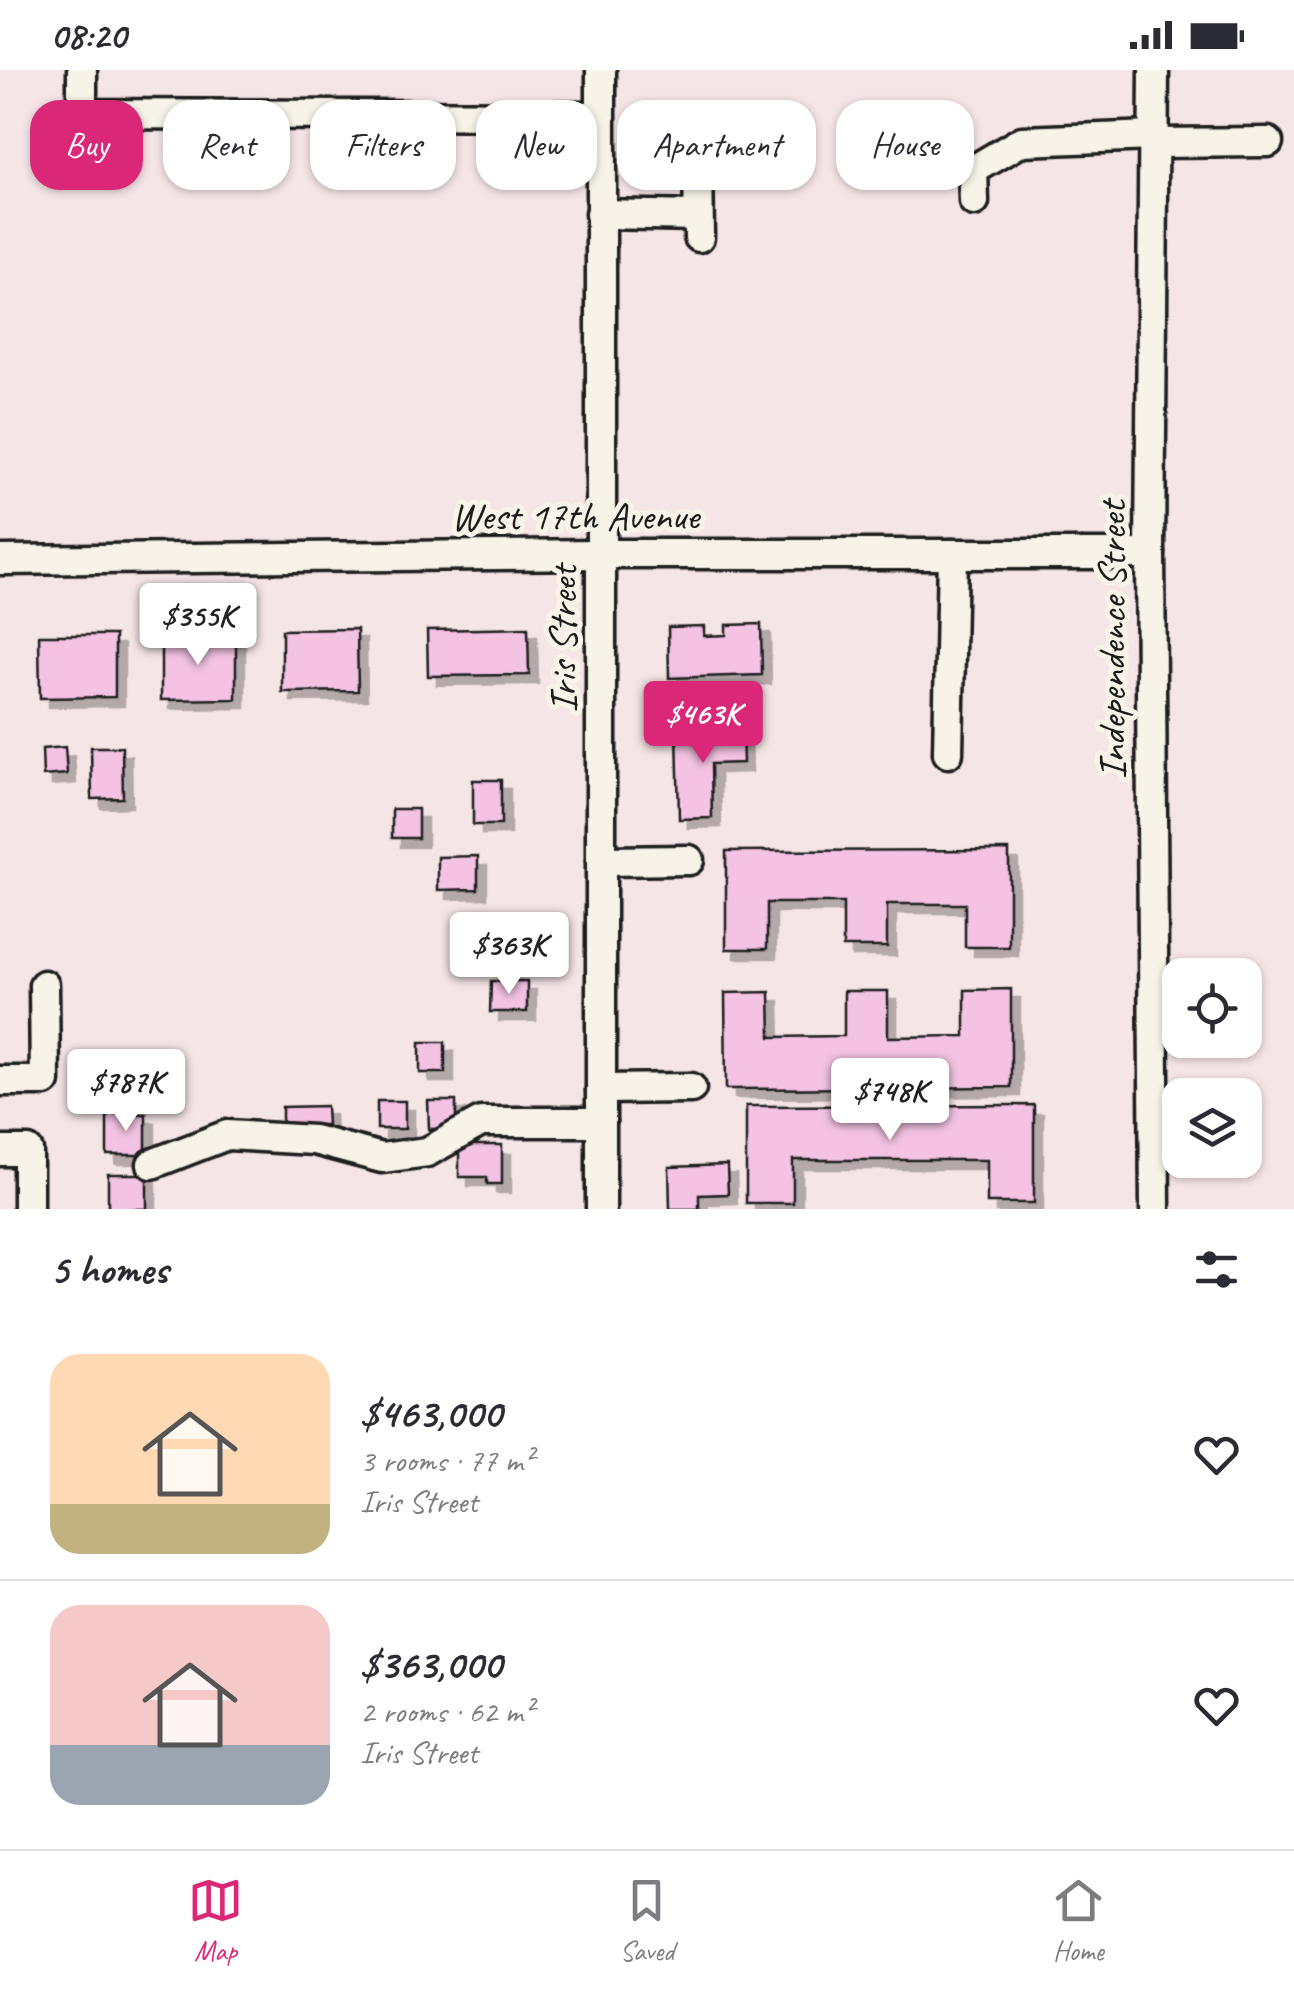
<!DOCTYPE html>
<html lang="en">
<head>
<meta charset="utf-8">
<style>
  body { margin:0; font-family:Caveat,sans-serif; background:#f2f2f3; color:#2b2b33; height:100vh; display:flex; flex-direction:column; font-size:38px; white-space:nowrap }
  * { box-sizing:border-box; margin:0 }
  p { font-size:32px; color:#7c7c81 }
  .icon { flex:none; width:55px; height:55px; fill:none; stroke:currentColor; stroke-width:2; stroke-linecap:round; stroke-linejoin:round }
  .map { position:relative; height:1139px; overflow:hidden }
  .details { display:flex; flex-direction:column; background:#fff; flex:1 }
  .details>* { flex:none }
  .hud { position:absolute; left:30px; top:30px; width:1235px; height:90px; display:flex; gap:20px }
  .tools { position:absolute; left:1162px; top:888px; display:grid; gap:20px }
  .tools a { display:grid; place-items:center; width:100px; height:100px; border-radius:20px; background:#fff; box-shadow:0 2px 8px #0004; font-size:50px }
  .price { position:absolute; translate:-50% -85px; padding:0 22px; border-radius:10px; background:#fff; color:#222; font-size:32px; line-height:65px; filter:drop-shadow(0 2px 5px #0008) }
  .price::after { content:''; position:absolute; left:50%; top:60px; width:30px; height:22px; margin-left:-15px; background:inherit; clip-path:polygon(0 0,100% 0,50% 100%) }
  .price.on { background:#db2777; color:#fff }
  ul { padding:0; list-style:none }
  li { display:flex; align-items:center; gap:30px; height:250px; padding:0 50px }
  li+li { border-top:2px solid #e1e1e2 }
  li span { display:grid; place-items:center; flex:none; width:280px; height:200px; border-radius:30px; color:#555 }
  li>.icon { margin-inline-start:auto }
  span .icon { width:120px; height:120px; fill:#fffc; stroke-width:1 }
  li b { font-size:42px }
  h2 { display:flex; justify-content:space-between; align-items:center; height:120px; padding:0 50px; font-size:42px }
  .pill { padding:0 35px; border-radius:30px; background:#fff; box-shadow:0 2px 8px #0004; font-size:35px; line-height:90px }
  .pill.on { background:#db2777; color:#fff }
  .status { display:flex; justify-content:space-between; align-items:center; height:70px; padding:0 50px; background:#fff; direction:ltr }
  .status svg { height:28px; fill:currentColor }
  .tab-bar { display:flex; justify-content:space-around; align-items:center; height:140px; border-top:2px solid #e1e1e2; background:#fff; font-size:28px; color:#7c7c81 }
  .tab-bar a { display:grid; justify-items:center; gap:5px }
  .tab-bar .on { color:#db2777 }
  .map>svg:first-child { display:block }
</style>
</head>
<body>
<div class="status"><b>08:20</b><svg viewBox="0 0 49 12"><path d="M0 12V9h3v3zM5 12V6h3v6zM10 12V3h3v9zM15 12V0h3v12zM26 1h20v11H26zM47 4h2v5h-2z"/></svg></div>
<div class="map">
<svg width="1294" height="1139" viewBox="0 0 1294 1139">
  <defs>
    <filter id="shadow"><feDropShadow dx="9" dy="9" stdDeviation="0" flood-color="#0004"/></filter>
  </defs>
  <rect width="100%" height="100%" fill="#f6e5e7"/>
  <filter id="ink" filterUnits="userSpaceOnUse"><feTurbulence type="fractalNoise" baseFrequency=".01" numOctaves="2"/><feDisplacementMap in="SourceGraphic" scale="20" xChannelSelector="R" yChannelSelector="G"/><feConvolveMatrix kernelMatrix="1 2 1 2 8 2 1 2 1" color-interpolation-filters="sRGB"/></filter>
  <g filter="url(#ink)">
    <!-- building -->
    <g fill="#f4c3e4" stroke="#1c1c1c" stroke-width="2.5" filter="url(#shadow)">
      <polygon points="761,554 762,605 669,608 668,557 704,556 704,566 726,565 726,555"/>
      <polygon points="528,558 529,605 428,606 427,560"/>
      <polygon points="357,559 358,621 282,622 282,560"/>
      <polygon points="39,565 115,565 115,627 40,628"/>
      <polygon points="236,567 236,629 161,630 161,568"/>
      <polygon points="742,658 743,693 711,694 712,748 679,749 677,660"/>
      <polygon points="65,677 67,704 43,706 42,679"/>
      <polygon points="91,677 122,677 123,728 92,729"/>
      <rect x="473" y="710" width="28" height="45"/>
      <rect x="392" y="739" width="26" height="29"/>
      <polygon points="1009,780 1009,877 965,877 965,834 887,834 887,877 843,877 843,833 767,833 767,879 726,879 726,781"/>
      <polygon points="478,786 478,819 438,820 438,787"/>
      <polygon points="491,911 527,911 527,942 490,942"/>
      <polygon points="1011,919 1011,1017 726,1019 725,923 770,922 771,967 844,966 844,921 888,921 888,967 965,966 965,920"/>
      <rect x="420" y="972" width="25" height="31"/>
      <rect x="377" y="1031" width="28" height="28"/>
      <polygon points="428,1031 456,1031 456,1059 429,1059"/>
      <polygon points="1034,1035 1034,1133 987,1133 987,1090 793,1090 793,1133 746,1133 746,1036"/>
      <polygon points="326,1036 327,1055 282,1055 282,1037"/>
      <rect x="107" y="1044" width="39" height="41"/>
      <polygon points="459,1075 502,1075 502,1114 487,1114 487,1107 459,1107"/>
      <polygon points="727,1095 728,1124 699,1125 699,1139 670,1139 669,1097"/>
      <rect x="108" y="1104" width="39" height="35"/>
    </g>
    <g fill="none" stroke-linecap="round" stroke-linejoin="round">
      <!-- minor casing -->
      <g stroke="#1c1c1c" stroke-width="35">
        <g id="minor">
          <polyline points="82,0 82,44 600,46"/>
          <polyline points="601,0 601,1139"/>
          <polyline points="1154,0 1150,484 1155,1139"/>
          <polyline points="1153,73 1268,72"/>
          <polyline points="698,87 699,167"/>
          <polyline points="974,132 973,100 1022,71 1153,66"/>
          <polyline points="600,144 698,146"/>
          <polyline points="0,490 602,484 1150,484"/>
          <polyline points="948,683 952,484"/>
          <polyline points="601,791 689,790"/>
          <polyline points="0,1011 45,1011 44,915"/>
          <polyline points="601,1019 691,1018"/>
          <polyline points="0,1081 28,1081 28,1139"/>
          <polyline points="152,1094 227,1065 314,1070 382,1088 427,1082 481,1052 601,1052"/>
        </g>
      </g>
      <!-- minor -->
      <use href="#minor" stroke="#f7f3e8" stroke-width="28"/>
    </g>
  </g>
  <g text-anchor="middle" stroke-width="10" stroke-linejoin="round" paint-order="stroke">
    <!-- street labels -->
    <g font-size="40" fill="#1c1c1c" stroke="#f7f3e8">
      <text x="575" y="459">West 17th Avenue</text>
      <text transform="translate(562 569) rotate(-90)" y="14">Iris Street</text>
      <text transform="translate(1111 570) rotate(-90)" y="14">Independence Street</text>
    </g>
  </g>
</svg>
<div class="tools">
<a><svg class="icon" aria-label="locate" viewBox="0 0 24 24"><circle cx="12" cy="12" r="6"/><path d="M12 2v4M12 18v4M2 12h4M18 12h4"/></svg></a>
<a><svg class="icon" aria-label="layers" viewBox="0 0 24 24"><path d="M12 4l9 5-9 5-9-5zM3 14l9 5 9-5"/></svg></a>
</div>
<b class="price" style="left:198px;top:598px">$355K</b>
<b class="price on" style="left:703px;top:696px">$463K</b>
<b class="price" style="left:509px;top:927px">$363K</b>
<b class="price" style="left:126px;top:1064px">$787K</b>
<b class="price" style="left:890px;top:1073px">$748K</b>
<div class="hud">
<a class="pill on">Buy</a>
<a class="pill">Rent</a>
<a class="pill">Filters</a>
<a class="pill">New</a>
<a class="pill">Apartment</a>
<a class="pill">House</a>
</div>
</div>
<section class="details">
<h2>5 homes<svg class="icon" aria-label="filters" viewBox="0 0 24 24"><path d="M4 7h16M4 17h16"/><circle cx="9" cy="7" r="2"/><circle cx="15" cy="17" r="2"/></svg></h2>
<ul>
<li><span style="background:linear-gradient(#ffd9b3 75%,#c2b280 0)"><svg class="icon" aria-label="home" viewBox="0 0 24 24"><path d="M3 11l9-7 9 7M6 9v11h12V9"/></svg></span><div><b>$463,000</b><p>3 rooms · 77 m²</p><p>Iris Street</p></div><svg class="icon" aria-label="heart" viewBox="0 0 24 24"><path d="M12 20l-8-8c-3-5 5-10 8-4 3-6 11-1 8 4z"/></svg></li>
<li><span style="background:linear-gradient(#f6c9c9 70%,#9aa5b1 0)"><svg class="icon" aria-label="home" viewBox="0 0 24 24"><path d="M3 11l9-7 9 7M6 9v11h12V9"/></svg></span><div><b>$363,000</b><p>2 rooms · 62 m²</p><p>Iris Street</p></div><svg class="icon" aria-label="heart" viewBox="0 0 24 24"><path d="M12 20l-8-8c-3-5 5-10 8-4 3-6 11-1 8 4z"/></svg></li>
</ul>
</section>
<nav class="tab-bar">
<a class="on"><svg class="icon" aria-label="map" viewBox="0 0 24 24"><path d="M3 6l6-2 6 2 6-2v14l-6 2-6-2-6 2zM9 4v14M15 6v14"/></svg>Map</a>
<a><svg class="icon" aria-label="saved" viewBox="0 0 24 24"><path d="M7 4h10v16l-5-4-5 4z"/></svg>Saved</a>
<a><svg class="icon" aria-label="home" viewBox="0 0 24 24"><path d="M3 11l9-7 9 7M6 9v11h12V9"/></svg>Home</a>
</nav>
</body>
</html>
